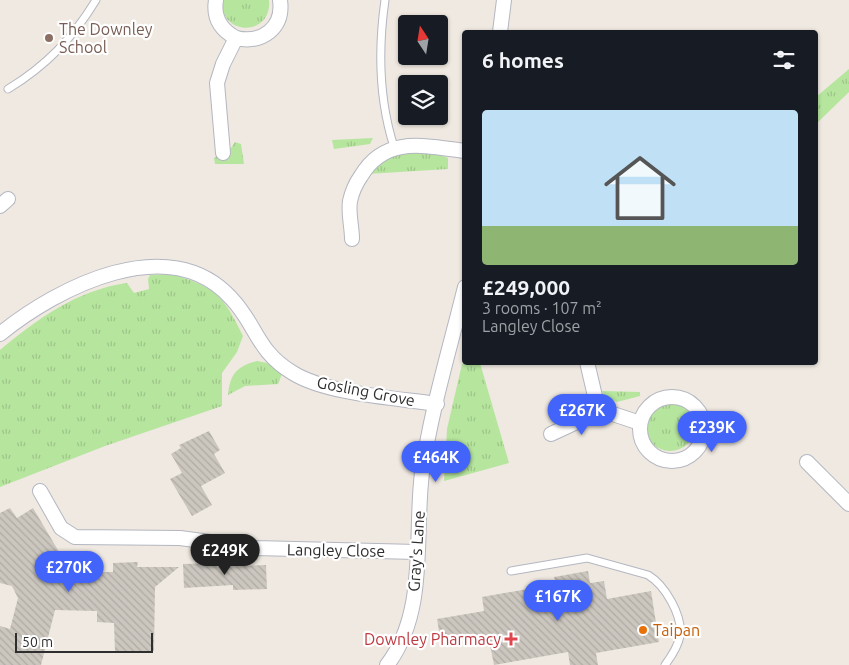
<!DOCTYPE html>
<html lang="en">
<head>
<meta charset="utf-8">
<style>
  body { margin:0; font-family:Ubuntu,sans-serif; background:#20242c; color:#f1f3f6; height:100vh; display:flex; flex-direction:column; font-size:19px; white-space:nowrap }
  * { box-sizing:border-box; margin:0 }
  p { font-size:16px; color:#9ea1a6 }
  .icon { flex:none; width:28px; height:28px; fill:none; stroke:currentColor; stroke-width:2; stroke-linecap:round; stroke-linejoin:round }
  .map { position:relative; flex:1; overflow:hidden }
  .panel { position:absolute; left:462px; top:30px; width:356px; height:335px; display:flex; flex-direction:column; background:#171b24; border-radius:5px; box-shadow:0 1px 4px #0004 }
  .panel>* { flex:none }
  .needle { width:32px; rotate:348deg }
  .buttons { position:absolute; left:398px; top:15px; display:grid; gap:10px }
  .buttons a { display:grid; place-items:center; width:50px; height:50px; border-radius:5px; background:#171b24; box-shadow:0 1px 4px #0004; font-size:25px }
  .scale { position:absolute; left:15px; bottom:12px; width:138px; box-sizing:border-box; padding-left:5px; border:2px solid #2e2e2e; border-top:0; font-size:14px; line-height:18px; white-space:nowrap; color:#2e2e2e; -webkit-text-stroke:4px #fff; paint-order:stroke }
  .price { position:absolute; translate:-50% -42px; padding:0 11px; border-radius:18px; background:#4264fb; color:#fff; font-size:16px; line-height:32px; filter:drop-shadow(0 1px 2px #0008) }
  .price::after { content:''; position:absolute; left:50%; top:30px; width:15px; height:11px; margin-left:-8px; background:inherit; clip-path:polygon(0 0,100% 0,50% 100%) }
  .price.active { background:#222; color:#fff }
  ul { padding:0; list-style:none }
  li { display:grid; align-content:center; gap:10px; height:265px; padding:0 20px }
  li+li { border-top:1px solid #363941 }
  li span { display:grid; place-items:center; height:155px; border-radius:5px; color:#555 }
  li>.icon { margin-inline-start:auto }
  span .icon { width:90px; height:90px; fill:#fffc; stroke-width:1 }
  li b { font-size:21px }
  h2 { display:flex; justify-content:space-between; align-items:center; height:60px; padding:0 20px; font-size:21px }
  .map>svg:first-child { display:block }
</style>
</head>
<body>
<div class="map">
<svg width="849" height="665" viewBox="0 0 849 665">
  <defs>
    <pattern id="grass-tufts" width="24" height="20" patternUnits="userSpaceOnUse" patternTransform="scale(1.25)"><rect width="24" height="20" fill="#b6e59e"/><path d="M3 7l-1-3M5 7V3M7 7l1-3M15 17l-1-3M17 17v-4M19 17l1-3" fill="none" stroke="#9dc588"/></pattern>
    <pattern id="building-back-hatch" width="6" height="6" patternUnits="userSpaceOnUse" patternTransform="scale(1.25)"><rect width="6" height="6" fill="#cbc7bf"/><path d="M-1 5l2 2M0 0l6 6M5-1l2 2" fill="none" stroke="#afaba4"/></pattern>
  </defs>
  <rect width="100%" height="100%" fill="#efe9e1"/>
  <!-- grass -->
  <g fill="url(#grass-tufts)">
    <path d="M221 0H269C273 35 222 39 221 0Z"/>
    <polygon points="849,69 849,92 816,124 816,97"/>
    <polygon points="373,138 370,144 334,149 332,140"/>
    <polygon points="235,142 241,144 244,164 215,164 214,158 231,148"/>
    <path d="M409 152 438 154 448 158V169L367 174C380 162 391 153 409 152Z"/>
    <path d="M171 274C216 287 223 295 243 336L237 352 222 373V406L105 446 0 487V350C37 319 77 290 127 283L134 293 149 289 148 279 150 275Z"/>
    <path d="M257 361 267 363 282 374 278 384 245 386 228 395C230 374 237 366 257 361Z"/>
    <polygon points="480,363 509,463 444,481 447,429 462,364"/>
    <polygon points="602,391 640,392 640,396 617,402 605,396"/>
    <circle cx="670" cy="426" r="25"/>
  </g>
  <!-- building -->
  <g fill="url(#building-back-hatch)">
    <polygon points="209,431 220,450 214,454 225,473 201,486 212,505 192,516 170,479 182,473 171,454 181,448 179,445"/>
    <polygon points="10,508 17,518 33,508 71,572 113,572 113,563 138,562 137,567 179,567 155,587 154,651 115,652 114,623 97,622 97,611 55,610 41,665 0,665 0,626 10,629 18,598 12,586 0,583 0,513"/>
    <polygon points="217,563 217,567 266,565 267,589 233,590 233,585 184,588 183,564"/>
    <polygon points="588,571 590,583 604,581 607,599 651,591 659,642 596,653 598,665 570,665 568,652 494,665 488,635 441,643 437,619 484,611 482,597 556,584 554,577"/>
  </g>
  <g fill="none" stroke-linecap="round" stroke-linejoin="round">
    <!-- lane casing -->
    <g stroke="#b4b7c1" stroke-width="9">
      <g id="lane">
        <path d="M385 0C378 49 379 100 394 147"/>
        <path d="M8 89C46 66 73 38 96 0"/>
        <path d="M511 571 587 558 648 575C665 585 683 616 680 636 678 646 671 657 665 665"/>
      </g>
    </g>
    <!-- street casing -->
    <g stroke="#b4b7c1" stroke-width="16">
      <g id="street">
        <path d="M216 0C213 18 221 30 236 38"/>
        <polyline points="500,32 504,0"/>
        <path d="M223 153 217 83 223 64 236 38C262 44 284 28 280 0"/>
        <polyline points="0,206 8,199"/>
        <path d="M352 239C352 227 348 213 350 201 352 192 356 183 361 176 385 135 425 146 465 151"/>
        <path d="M0 334C58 287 169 230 231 298 257 325 256 351 293 373 327 394 396 398 437 404"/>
        <polyline points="587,362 598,409 640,423"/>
        <circle cx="672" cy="429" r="32"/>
        <polyline points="551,434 581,420 598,409"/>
        <polyline points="807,462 849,504"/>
        <polyline points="40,491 61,528 75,537 180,538 255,548 417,552"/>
        <path d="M387 665C428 612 414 535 422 473 431 410 450 348 465 287"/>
      </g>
    </g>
    <!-- lane -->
    <use href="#lane" stroke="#fff" stroke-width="7"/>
    <!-- street -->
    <use href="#street" stroke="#fff" stroke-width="14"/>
  </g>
  <!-- markers -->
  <circle fill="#8d6e63" stroke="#fff" stroke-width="2" cx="49" cy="38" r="5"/>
  <circle fill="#e8710a" stroke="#fff" stroke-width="2" cx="643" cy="630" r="5"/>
  <path fill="#e0444e" stroke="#fff" stroke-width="2" d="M508.5 631.5h5v5h5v5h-5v5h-5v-5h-5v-5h5z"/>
  <g text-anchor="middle" stroke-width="4.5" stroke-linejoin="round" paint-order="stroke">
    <!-- education labels -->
    <g font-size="16" fill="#785e54" stroke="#fff" text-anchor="start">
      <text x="59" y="35">The Downley<tspan x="59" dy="18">School</tspan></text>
    </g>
    <!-- street labels -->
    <g font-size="16" fill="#2e2e2e" stroke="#fff">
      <text transform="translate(366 391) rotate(11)" y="6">Gosling Grove</text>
      <text transform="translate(336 550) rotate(1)" y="6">Langley Close</text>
      <text transform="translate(416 551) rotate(-86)" y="6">Gray's Lane</text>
    </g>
    <!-- food labels -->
    <g font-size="16" fill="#c56008" stroke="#fff" text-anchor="start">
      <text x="653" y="636">Taipan</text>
    </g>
    <!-- health labels -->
    <g font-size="16" fill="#be3a42" stroke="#fff" text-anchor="end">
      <text x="501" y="645">Downley Pharmacy</text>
    </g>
  </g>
</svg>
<div class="buttons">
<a><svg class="needle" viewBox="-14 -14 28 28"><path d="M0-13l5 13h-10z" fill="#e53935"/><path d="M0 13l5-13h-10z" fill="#9ea1a6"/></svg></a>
<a><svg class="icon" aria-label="layers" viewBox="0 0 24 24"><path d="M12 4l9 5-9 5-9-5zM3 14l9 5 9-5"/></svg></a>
</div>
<div class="scale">50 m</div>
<b class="price" style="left:582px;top:436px">£267K</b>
<b class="price" style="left:712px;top:453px">£239K</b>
<b class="price" style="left:436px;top:483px">£464K</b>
<b class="price active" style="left:225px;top:576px">£249K</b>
<b class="price" style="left:69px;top:593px">£270K</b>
<b class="price" style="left:558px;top:622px">£167K</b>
<section class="panel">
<h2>6 homes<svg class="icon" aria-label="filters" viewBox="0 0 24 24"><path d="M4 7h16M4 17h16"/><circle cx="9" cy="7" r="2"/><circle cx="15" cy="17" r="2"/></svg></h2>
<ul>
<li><span style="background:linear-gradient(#bfe0f5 75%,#8fb573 0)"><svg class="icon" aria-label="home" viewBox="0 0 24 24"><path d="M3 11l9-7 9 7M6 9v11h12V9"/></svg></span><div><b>£249,000</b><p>3 rooms · 107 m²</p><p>Langley Close</p></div></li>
</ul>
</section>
</div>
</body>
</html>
